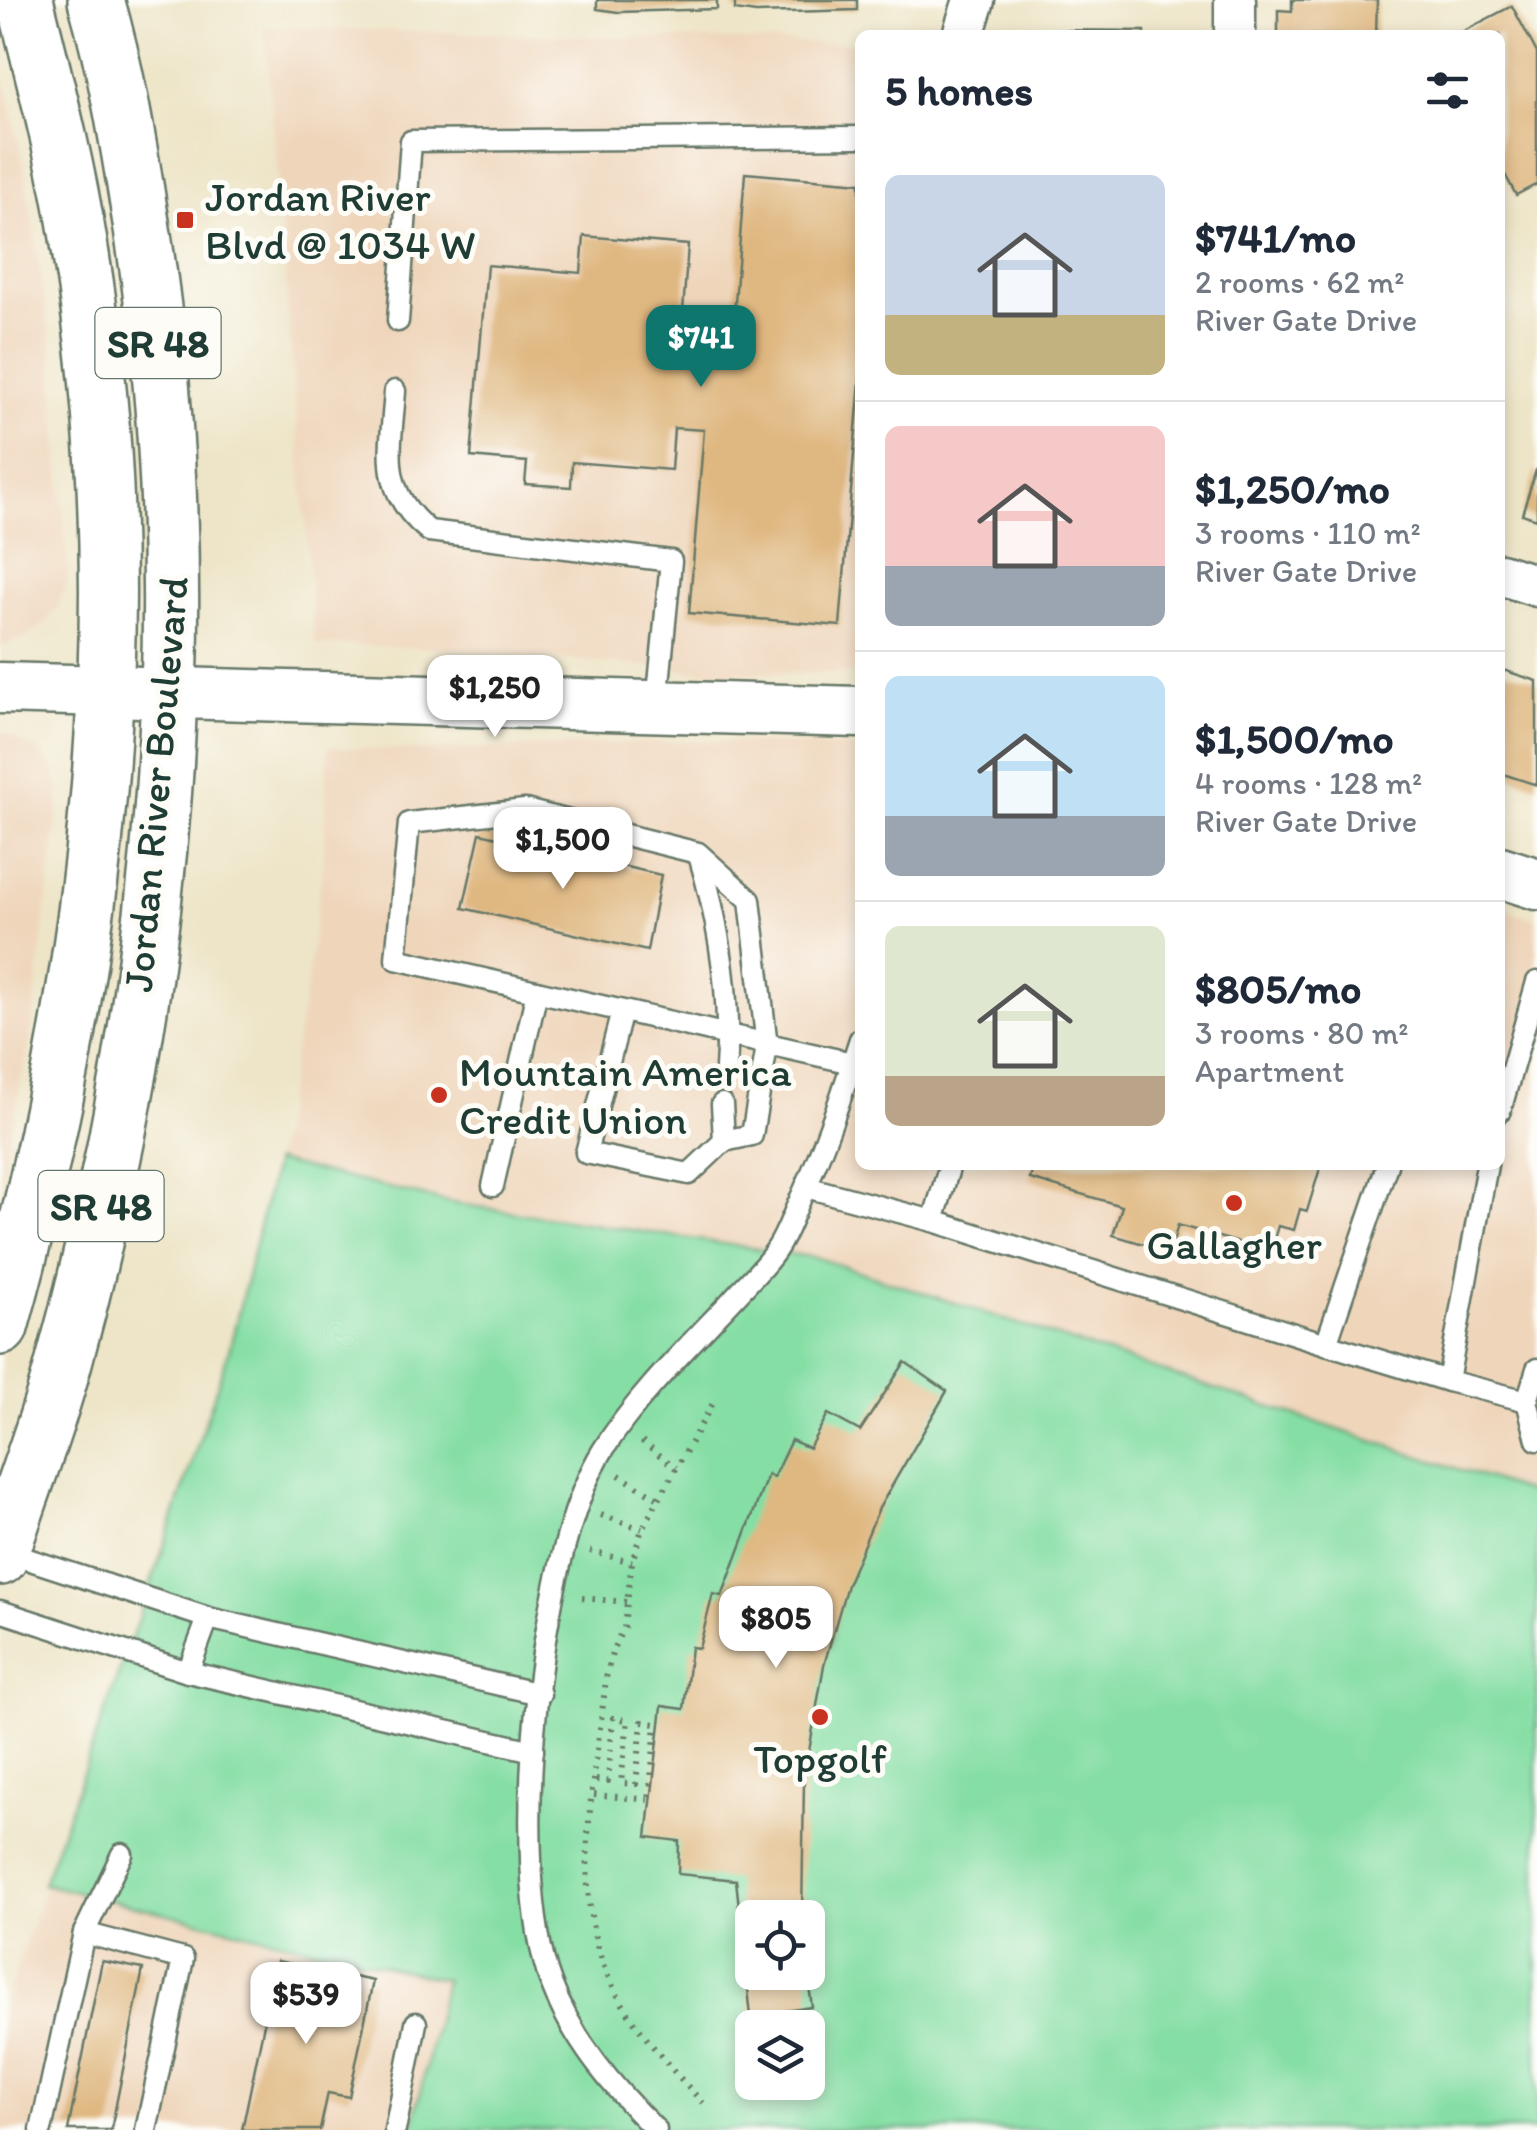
<!DOCTYPE html>
<html lang="en">
<head>
<meta charset="utf-8">
<style>
  body { margin:0; font-family:Itim,sans-serif; background:#f2f2f3; color:#1f2937; height:100vh; display:flex; flex-direction:column; font-size:38px; white-space:nowrap }
  * { box-sizing:border-box; margin:0 }
  p { font-size:32px; color:#747a83 }
  .icon { flex:none; width:55px; height:55px; fill:none; stroke:currentColor; stroke-width:2; stroke-linecap:round; stroke-linejoin:round }
  .map { position:relative; flex:1; overflow:hidden }
  .details { position:absolute; left:855px; top:30px; width:650px; height:1140px; display:flex; flex-direction:column; background:#fff; border-radius:15px; box-shadow:0 5px 15px #0003 }
  .details>* { flex:none }
  .controls { position:absolute; left:735px; top:1900px; display:grid; gap:20px }
  .controls a { display:grid; place-items:center; width:90px; height:90px; border-radius:15px; background:#fff; box-shadow:0 5px 15px #0003; font-size:50px }
  .price { position:absolute; translate:-50% -85px; padding:0 22px; border-radius:20px; background:#fff; color:#222; font-size:32px; line-height:65px; filter:drop-shadow(0 2px 5px #0008) }
  .price::after { content:''; position:absolute; left:50%; top:60px; width:30px; height:22px; margin-left:-15px; background:inherit; clip-path:polygon(0 0,100% 0,50% 100%) }
  .price.current { background:#0f766e; color:#fff }
  ul { padding:0; list-style:none }
  li { display:flex; align-items:center; gap:30px; height:250px; padding:0 30px }
  li+li { border-top:2px solid #e0e1e3 }
  li span { display:grid; place-items:center; flex:none; width:280px; height:200px; border-radius:15px; color:#555 }
  li>.icon { margin-inline-start:auto }
  span .icon { width:120px; height:120px; fill:#fffc; stroke-width:1 }
  li b { font-size:42px }
  h2 { display:flex; justify-content:space-between; align-items:center; height:120px; padding:0 30px; font-size:42px }
  .map>svg:first-child { display:block }
</style>
</head>
<body>
<div class="map">
<svg width="1537" height="2130" viewBox="0 0 1537 2130">
  <rect width="100%" height="100%" fill="#fdfcf7"/>
  <filter id="ink" filterUnits="userSpaceOnUse"><feTurbulence type="fractalNoise" baseFrequency=".01" numOctaves="2"/><feDisplacementMap in="SourceGraphic" scale="20" xChannelSelector="R" yChannelSelector="G"/><feConvolveMatrix kernelMatrix="1 2 1 2 8 2 1 2 1" color-interpolation-filters="sRGB"/></filter>
  <filter id="wash" filterUnits="userSpaceOnUse"><feTurbulence type="fractalNoise" baseFrequency=".0048" numOctaves="4" result="noise"/><feDisplacementMap in="SourceGraphic" scale="40" xChannelSelector="R" yChannelSelector="G"/><feGaussianBlur stdDeviation="2.25" result="paint"/><feColorMatrix in="noise" values="0 0 0 0 0 0 0 0 0 0 0 0 0 0 0 0 0 1.4 0 .05"/><feComposite in="paint" operator="in"/></filter>
  <g filter="url(#wash)">
    <rect width="100%" height="100%" fill="#eee5c8"/>
    <!-- built -->
    <g fill="#efd6bb" fill-rule="evenodd">
      <polygon points="265,27 860,44 860,673 714,673 452,649 315,644"/>
      <polygon points="0,62 23,161 50,336 68,578 57,609 44,624 28,636 0,647"/>
      <polygon points="0,730 38,751 52,768 60,794 30,1042 0,1180"/>
      <path d="M681 741 860 746V1165H1500V908L1537 919V2130H0V2027L6 2000 230 1347 275 1161 306 987 324 855 328 747 435 751ZM752 1918H808V1972H752ZM752 2028H808V2082H752Z"/>
    </g>
    <!-- green -->
    <path fill="#85dea4" stroke="#528e6c" stroke-width="2.5" fill-rule="evenodd" d="M275 1161 452 1203 818 1258 1537 1495V2130H412L445 1980 43 1884 163 1550 230 1347ZM752 1918H808V1972H752ZM752 2028H808V2082H752Z"/>
    <g id="blocks">
      <!-- building -->
      <g fill="#dfb780">
        <polygon points="597,0 717,0 717,9 618,12 597,9"/>
        <polygon points="735,0 857,0 857,10 756,13 735,10"/>
        <polygon points="1292,0 1377,0 1376,35 1278,35 1278,10 1292,11"/>
        <polygon points="1512,6 1537,53 1537,184 1516,195 1500,165 1500,35 1456,35"/>
        <polygon points="1048,30 1145,31 1145,35 1048,35"/>
        <polygon points="745,173 860,183 860,380 840,626 689,613 704,430 674,428 671,470 572,462 571,487 525,484 527,462 471,457 487,265 581,273 584,236 688,245 681,338 732,342"/>
        <polygon points="1536,470 1537,470 1537,519 1522,514"/>
        <polygon points="1500,669 1537,681 1537,785 1500,773"/>
        <polygon points="480,833 661,875 647,951 463,908"/>
        <polygon points="1034,1165 1321,1165 1307,1211 1300,1209 1294,1230 1278,1226 1270,1252 1178,1225 1170,1252 1113,1235 1122,1206 1030,1179"/>
        <polygon points="905,1362 947,1391 879,1508 847,1585 824,1665 804,1780 802,1918 752,1918 752,1972 807,1972 812,2007 751,2016 736,1880 678,1874 679,1841 647,1837 662,1706 684,1709 691,1647 699,1648 713,1594 722,1596 768,1474 773,1478 791,1440 809,1448 828,1414 860,1431"/>
        <polygon points="102,1961 143,1969 111,2130 68,2130"/>
        <polygon points="277,1961 373,1981 349,2097 328,2093 320,2130 242,2130"/>
      </g>
    </g>
  </g>
  <g filter="url(#ink)">
    <use href="#blocks" fill-opacity="0" stroke="#677868" stroke-width="2.5"/>
    <g fill="none" stroke-linecap="round" stroke-linejoin="round">
      <!-- service casing -->
      <g stroke="#677868" stroke-width="25">
        <g id="service">
          <polyline points="398,321 411,141 860,137"/>
          <path d="M395 391C391 451 378 490 429 531L671 561 657 704"/>
          <path d="M699 855C719 923 731 998 726 1069"/>
          <polyline points="622,1011 586,1153 689,1174 724,1141 752,1135 767,1046 750,900 698,853 525,810 409,823 396,959 728,1035 852,1063"/>
          <polyline points="722,1104 724,1141"/>
          <polyline points="1500,1111 1537,982"/>
          <polyline points="1387,1165 1326,1344 1448,1381 1487,1165"/>
          <polyline points="493,1186 537,991"/>
          <polyline points="806,1187 933,1221 950,1165"/>
          <polyline points="933,1221 1326,1344"/>
          <polyline points="1448,1381 1527,1401 1537,1369"/>
          <polyline points="1527,1401 1537,1440"/>
          <polyline points="6,1552 208,1618 540,1694"/>
          <polyline points="0,1611 188,1672 533,1751"/>
          <polyline points="188,1672 208,1618"/>
          <polyline points="84,1933 183,1959 146,2130"/>
          <polyline points="41,2130 84,1933 122,1854"/>
          <polyline points="395,2130 416,2023"/>
          <path d="M656 2130C613 2088 573 2041 551 1983 507 1868 537 1555 603 1450 638 1395 687 1348 731 1301 746 1284 764 1268 776 1250 786 1236 792 1217 799 1202 824 1148 842 1095 860 1039"/>
        </g>
      </g>
      <!-- minor casing -->
      <g stroke="#677868" stroke-width="45">
        <g id="minor">
          <polyline points="963,35 974,0"/>
          <polyline points="1235,35 1235,0"/>
          <polyline points="1500,574 1537,586"/>
        </g>
      </g>
      <!-- tertiary casing -->
      <g stroke="#677868" stroke-width="55">
        <g id="tertiary">
          <polyline points="0,688 860,712"/>
          <polyline points="1500,872 1537,884"/>
        </g>
      </g>
      <!-- primary casing -->
      <g stroke="#677868" stroke-width="60">
        <g id="primary">
          <path d="M0 1327C98 978 140 604 79 243 66 161 45 81 25 0"/>
          <path d="M0 1557C20 1494 45 1432 62 1369 166 994 203 595 139 210 128 140 116 69 96 0"/>
        </g>
      </g>
      <!-- path -->
      <g stroke="#677868" stroke-width="6" stroke-dasharray="2.5 8" stroke-linecap="butt">
        <polyline points="642,1441 676,1468"/>
        <polyline points="619,1475 657,1498"/>
        <polyline points="601,1515 642,1529"/>
        <polyline points="590,1551 632,1562"/>
        <polyline points="582,1598 626,1602"/>
        <polyline points="596,1780 608,1781 613,1718 628,1720 621,1783 636,1784 642,1722 656,1724 649,1800"/>
        <polyline points="594,1795 652,1800"/>
        <path d="M703 2103C667 2064 624 2018 604 1967 570 1879 597 1768 606 1678L613 1649 624 1627 632 1562 642 1529 716 1398"/>
      </g>
      <!-- service -->
      <use href="#service" stroke="#fff" stroke-width="20"/>
      <!-- minor -->
      <use href="#minor" stroke="#fff" stroke-width="40"/>
      <!-- tertiary -->
      <use href="#tertiary" stroke="#fff" stroke-width="50"/>
      <!-- primary -->
      <use href="#primary" stroke="#fff" stroke-width="55"/>
    </g>
  </g>
  <!-- markers -->
  <g fill="#c8321e" stroke="#fdfcf7" stroke-width="4">
    <rect x="175" y="210" width="20" height="20" rx="5"/>
    <circle cx="439" cy="1095" r="10"/>
    <circle cx="1234" cy="1203" r="10"/>
    <circle cx="820" cy="1717" r="10"/>
  </g>
  <g text-anchor="middle" stroke-width="10" stroke-linejoin="round" paint-order="stroke">
    <!-- shield labels -->
    <g fill="#fdfcf7" stroke="#62766e" stroke-width="2.5">
      <rect x="95.5" y="308" width="125" height="70" rx="8"/>
      <rect x="38.5" y="1171" width="125" height="70" rx="8"/>
    </g>
    <g font-size="40" font-weight="bold" fill="#1f3d34">
      <text x="158" y="357">SR 48</text>
      <text x="101" y="1220">SR 48</text>
    </g>
    <!-- poi labels -->
    <g font-size="42" fill="#1f3d34" stroke="#fdfcf7" text-anchor="start">
      <text x="205" y="211">Jordan River<tspan x="205" dy="48">Blvd @ 1034 W</tspan></text>
      <text x="459" y="1086">Mountain America<tspan x="459" dy="48">Credit Union</tspan></text>
      <text x="1234" y="1259" text-anchor="middle">Gallagher</text>
      <text x="820" y="1773" text-anchor="middle">Topgolf</text>
    </g>
    <!-- street labels -->
    <g font-size="42" fill="#1f3d34" stroke="#fdfcf7">
      <text transform="translate(155 784) rotate(-85)" y="15">Jordan River Boulevard</text>
    </g>
  </g>
</svg>
<div class="controls">
<a><svg class="icon" aria-label="locate" viewBox="0 0 24 24"><circle cx="12" cy="12" r="6"/><path d="M12 2v4M12 18v4M2 12h4M18 12h4"/></svg></a>
<a><svg class="icon" aria-label="layers" viewBox="0 0 24 24"><path d="M12 4l9 5-9 5-9-5zM3 14l9 5 9-5"/></svg></a>
</div>
<b class="price current" style="left:701px;top:390px">$741</b>
<b class="price" style="left:495px;top:740px">$1,250</b>
<b class="price" style="left:563px;top:892px">$1,500</b>
<b class="price" style="left:776px;top:1671px">$805</b>
<b class="price" style="left:306px;top:2047px">$539</b>
<section class="details">
<h2>5 homes<svg class="icon" aria-label="filters" viewBox="0 0 24 24"><path d="M4 7h16M4 17h16"/><circle cx="9" cy="7" r="2"/><circle cx="15" cy="17" r="2"/></svg></h2>
<ul>
<li><span style="background:linear-gradient(#c9d6e8 70%,#c2b280 0)"><svg class="icon" aria-label="home" viewBox="0 0 24 24"><path d="M3 11l9-7 9 7M6 9v11h12V9"/></svg></span><div><b>$741/mo</b><p>2 rooms · 62 m²</p><p>River Gate Drive</p></div></li>
<li><span style="background:linear-gradient(#f6c9c9 70%,#9aa5b1 0)"><svg class="icon" aria-label="home" viewBox="0 0 24 24"><path d="M3 11l9-7 9 7M6 9v11h12V9"/></svg></span><div><b>$1,250/mo</b><p>3 rooms · 110 m²</p><p>River Gate Drive</p></div></li>
<li><span style="background:linear-gradient(#bfe0f5 70%,#9aa5b1 0)"><svg class="icon" aria-label="home" viewBox="0 0 24 24"><path d="M3 11l9-7 9 7M6 9v11h12V9"/></svg></span><div><b>$1,500/mo</b><p>4 rooms · 128 m²</p><p>River Gate Drive</p></div></li>
<li><span style="background:linear-gradient(#dfe7d0 75%,#b9a48a 0)"><svg class="icon" aria-label="home" viewBox="0 0 24 24"><path d="M3 11l9-7 9 7M6 9v11h12V9"/></svg></span><div><b>$805/mo</b><p>3 rooms · 80 m²</p><p>Apartment</p></div></li>
</ul>
</section>
</div>
</body>
</html>
